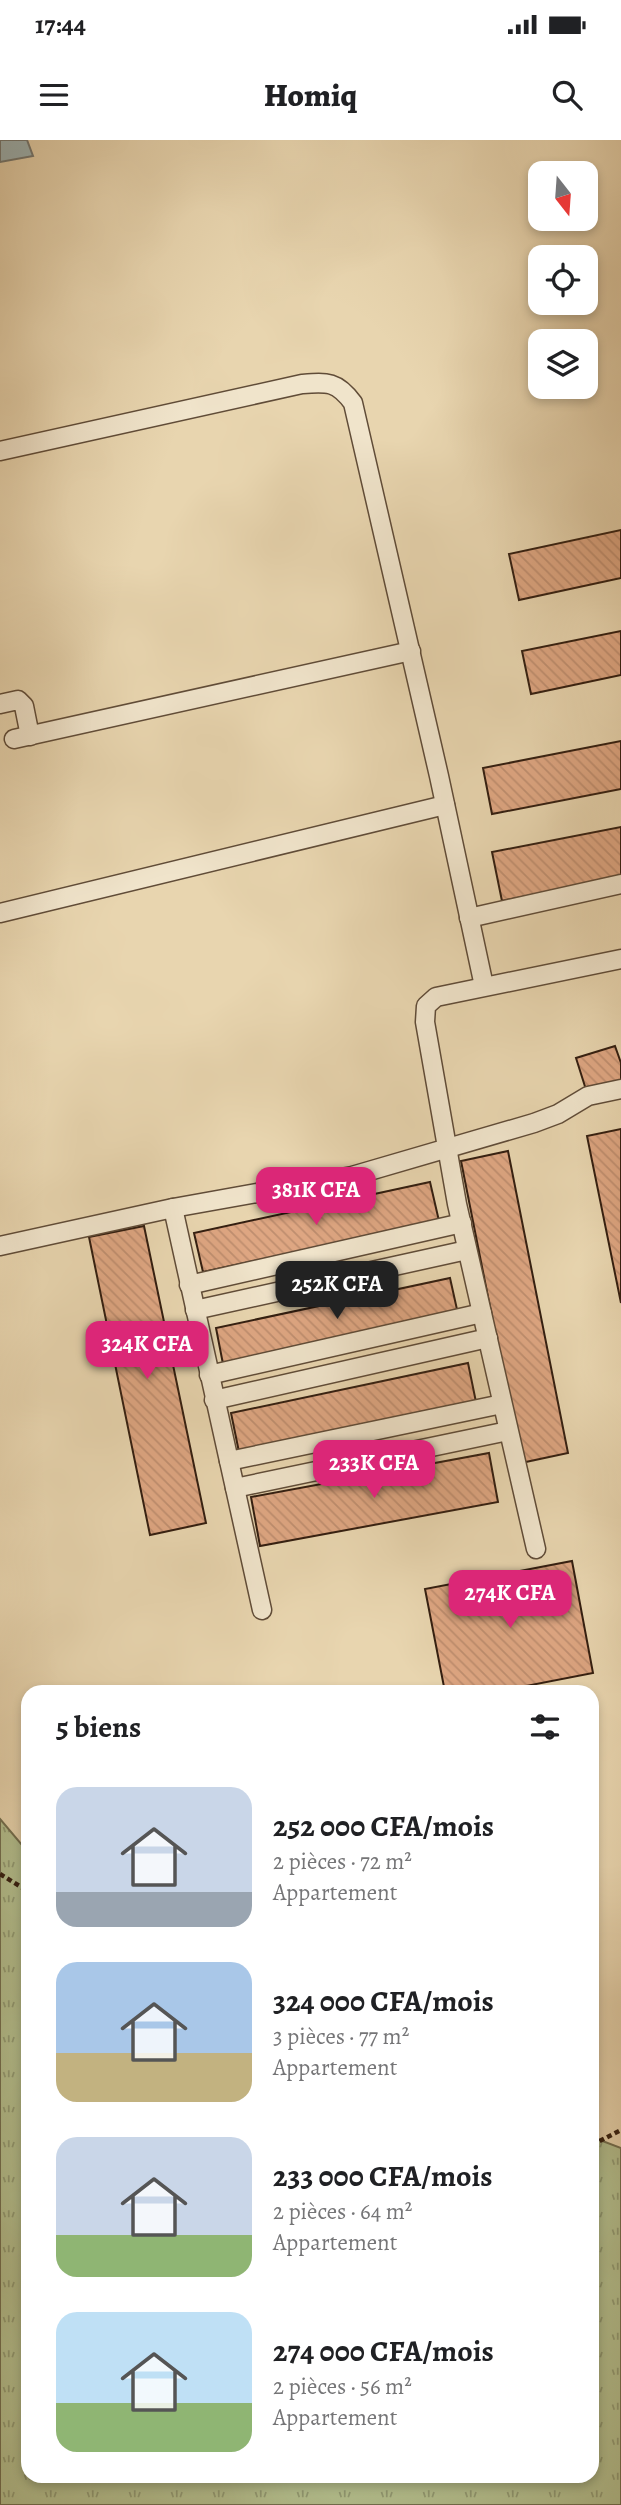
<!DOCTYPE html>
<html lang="fr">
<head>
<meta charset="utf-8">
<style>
  body { margin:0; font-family:Alegreya,serif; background:#f2f2f2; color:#202124; height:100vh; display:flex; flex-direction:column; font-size:26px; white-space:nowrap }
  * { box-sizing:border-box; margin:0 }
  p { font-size:23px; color:#757577 }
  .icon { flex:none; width:38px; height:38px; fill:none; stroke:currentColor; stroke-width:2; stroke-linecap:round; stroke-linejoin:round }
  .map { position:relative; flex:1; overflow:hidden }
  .details { position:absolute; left:21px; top:1545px; width:578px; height:798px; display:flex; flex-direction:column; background:#fff; border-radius:21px; box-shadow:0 4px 10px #0003 }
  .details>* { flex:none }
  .needle { width:46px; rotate:163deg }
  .buttons { position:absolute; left:528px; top:21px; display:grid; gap:14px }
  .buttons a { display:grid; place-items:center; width:70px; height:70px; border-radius:14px; background:#fff; box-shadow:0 4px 10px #0003; font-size:35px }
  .price { position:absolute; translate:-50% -60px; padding:0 16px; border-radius:14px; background:#db2777; color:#fff; font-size:23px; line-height:46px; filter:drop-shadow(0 2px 4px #0008) }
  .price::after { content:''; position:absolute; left:50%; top:42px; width:21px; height:16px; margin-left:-10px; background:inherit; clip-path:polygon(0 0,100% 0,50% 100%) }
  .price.selected { background:#222; color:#fff }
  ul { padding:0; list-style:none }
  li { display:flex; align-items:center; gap:21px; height:175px; padding:0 35px }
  li span { display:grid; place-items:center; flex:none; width:196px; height:140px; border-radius:21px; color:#555 }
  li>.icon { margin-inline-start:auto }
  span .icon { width:84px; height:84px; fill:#fffc; stroke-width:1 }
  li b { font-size:30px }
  h2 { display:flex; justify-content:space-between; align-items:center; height:84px; padding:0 35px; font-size:30px }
  .status { display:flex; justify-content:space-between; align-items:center; height:49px; padding:0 35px; background:#fff; direction:ltr }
  .status svg { height:19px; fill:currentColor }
  header { display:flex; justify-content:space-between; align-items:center; height:91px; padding:0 35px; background:#fff; font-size:32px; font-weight:800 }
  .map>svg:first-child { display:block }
</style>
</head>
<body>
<div class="status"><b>17:44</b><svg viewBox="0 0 49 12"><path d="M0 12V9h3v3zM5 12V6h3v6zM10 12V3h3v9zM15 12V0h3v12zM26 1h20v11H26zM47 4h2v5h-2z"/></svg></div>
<header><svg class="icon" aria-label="menu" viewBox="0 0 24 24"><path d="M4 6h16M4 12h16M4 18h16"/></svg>Homiq<svg class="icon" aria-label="search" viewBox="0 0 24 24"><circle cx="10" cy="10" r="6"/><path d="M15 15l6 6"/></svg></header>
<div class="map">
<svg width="621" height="2365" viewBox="0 0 621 2365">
  <defs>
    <pattern id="grass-tufts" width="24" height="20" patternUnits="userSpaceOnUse" patternTransform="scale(1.75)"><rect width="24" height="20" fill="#b2be8e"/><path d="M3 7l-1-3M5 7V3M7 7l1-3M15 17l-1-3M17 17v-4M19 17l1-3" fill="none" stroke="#919a73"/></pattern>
    <pattern id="building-back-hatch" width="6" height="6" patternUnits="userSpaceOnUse" patternTransform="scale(1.75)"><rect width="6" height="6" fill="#dea682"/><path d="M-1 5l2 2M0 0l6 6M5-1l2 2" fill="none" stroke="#bf8e6f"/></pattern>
  </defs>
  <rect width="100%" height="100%" fill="#e8d5af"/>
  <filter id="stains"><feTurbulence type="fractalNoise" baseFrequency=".00286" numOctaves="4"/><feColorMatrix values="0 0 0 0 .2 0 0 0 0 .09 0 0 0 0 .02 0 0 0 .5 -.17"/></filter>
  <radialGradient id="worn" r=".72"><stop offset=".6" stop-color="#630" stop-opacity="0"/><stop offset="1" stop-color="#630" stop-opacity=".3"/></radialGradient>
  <!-- grass -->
  <polygon fill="url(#grass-tufts)" stroke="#726e4f" stroke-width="2" points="0,1679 28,1712 28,2336 592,2336 592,1997 621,2008 621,2365 0,2365"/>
  <!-- water -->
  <polygon fill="#9db5b7" stroke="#737974" stroke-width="2" points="0,0 27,0 33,16 0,22"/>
  <!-- building -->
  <g fill="url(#building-back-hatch)" stroke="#331e10" stroke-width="2">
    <polygon points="621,390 621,438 519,460 509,414"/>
    <polygon points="621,491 621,535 531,554 522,511"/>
    <polygon points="621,601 621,649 492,674 483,628"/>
    <polygon points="621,687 621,737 502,761 492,712"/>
    <polygon points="615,906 621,923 621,945 588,956 576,918"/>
    <polygon points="621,989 621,1163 587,996"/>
    <polygon points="508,1011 568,1313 521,1323 461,1021"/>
    <polygon points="430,1042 439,1081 203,1132 194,1093"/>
    <polygon points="144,1086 206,1383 150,1395 89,1097"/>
    <polygon points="450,1138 458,1174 223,1224 216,1188"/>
    <polygon points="468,1223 476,1262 239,1312 231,1273"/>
    <polygon points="489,1313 498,1362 260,1406 251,1357"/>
    <polygon points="572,1421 593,1533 495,1552 445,1552 425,1449"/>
  </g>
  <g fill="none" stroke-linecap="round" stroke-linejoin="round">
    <!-- lane casing -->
    <g stroke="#604c38" stroke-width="21">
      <g id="lane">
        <path d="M0 311 302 244C327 242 337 241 353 263L439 636 484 846"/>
        <polyline points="0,564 18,560 24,566 30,596"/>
        <polyline points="14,599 411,511"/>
        <polyline points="0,773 445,665"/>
        <polyline points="469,778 621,744"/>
        <polyline points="173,1068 262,1470"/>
        <polyline points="0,1106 173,1068 352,1036 534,983 558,974 588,956 621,949"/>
        <polyline points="189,1145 462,1083"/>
        <polyline points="195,1170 467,1110"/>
        <polyline points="209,1235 482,1173"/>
        <polyline points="214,1260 488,1198"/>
        <polyline points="229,1321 502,1264"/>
        <polyline points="235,1348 508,1291"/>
        <polyline points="536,1409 457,1064 425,882 426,866 436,857 621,819"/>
      </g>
    </g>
    <!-- path -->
    <g stroke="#331e10" stroke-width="4.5" stroke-dasharray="5 3.5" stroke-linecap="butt">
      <polyline points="0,1734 26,1750 28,1753"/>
      <polyline points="592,2005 621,1990"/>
    </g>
    <!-- lane -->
    <use href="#lane" stroke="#f0e4cb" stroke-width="18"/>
  </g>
  <rect width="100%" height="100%" filter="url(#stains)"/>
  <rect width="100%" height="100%" fill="url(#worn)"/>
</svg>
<div class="buttons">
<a><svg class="needle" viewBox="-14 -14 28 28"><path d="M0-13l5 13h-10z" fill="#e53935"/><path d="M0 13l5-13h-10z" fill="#757577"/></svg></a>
<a><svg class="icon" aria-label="locate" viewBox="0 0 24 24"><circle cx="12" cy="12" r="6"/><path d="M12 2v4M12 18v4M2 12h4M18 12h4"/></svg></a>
<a><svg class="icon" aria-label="layers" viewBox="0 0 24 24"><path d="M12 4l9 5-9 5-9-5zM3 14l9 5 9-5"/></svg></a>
</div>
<b class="price" style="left:316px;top:1087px">381K CFA</b>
<b class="price selected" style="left:337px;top:1181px">252K CFA</b>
<b class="price" style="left:147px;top:1241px">324K CFA</b>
<b class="price" style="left:374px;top:1360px">233K CFA</b>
<b class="price" style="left:510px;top:1490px">274K CFA</b>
<section class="details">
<h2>5 biens<svg class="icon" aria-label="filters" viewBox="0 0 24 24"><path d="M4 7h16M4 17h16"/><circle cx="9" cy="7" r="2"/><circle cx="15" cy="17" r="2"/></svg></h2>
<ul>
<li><span style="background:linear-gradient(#c9d6e8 75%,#9aa5b1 0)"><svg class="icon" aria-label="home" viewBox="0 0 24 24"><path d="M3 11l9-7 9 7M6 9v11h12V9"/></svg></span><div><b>252 000 CFA/mois</b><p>2 pièces · 72 m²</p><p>Appartement</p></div></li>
<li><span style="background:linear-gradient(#a9c7e8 65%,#c2b280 0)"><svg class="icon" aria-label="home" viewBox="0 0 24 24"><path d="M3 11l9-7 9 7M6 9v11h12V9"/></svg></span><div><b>324 000 CFA/mois</b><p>3 pièces · 77 m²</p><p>Appartement</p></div></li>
<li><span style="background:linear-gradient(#c9d6e8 70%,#8fb573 0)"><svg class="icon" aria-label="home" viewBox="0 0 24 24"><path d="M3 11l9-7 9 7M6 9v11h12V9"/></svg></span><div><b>233 000 CFA/mois</b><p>2 pièces · 64 m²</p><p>Appartement</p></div></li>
<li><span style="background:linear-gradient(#bfe0f5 65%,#8fb573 0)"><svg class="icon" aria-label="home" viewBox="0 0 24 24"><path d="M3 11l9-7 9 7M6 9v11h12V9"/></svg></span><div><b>274 000 CFA/mois</b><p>2 pièces · 56 m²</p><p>Appartement</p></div></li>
</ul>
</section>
</div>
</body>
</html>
